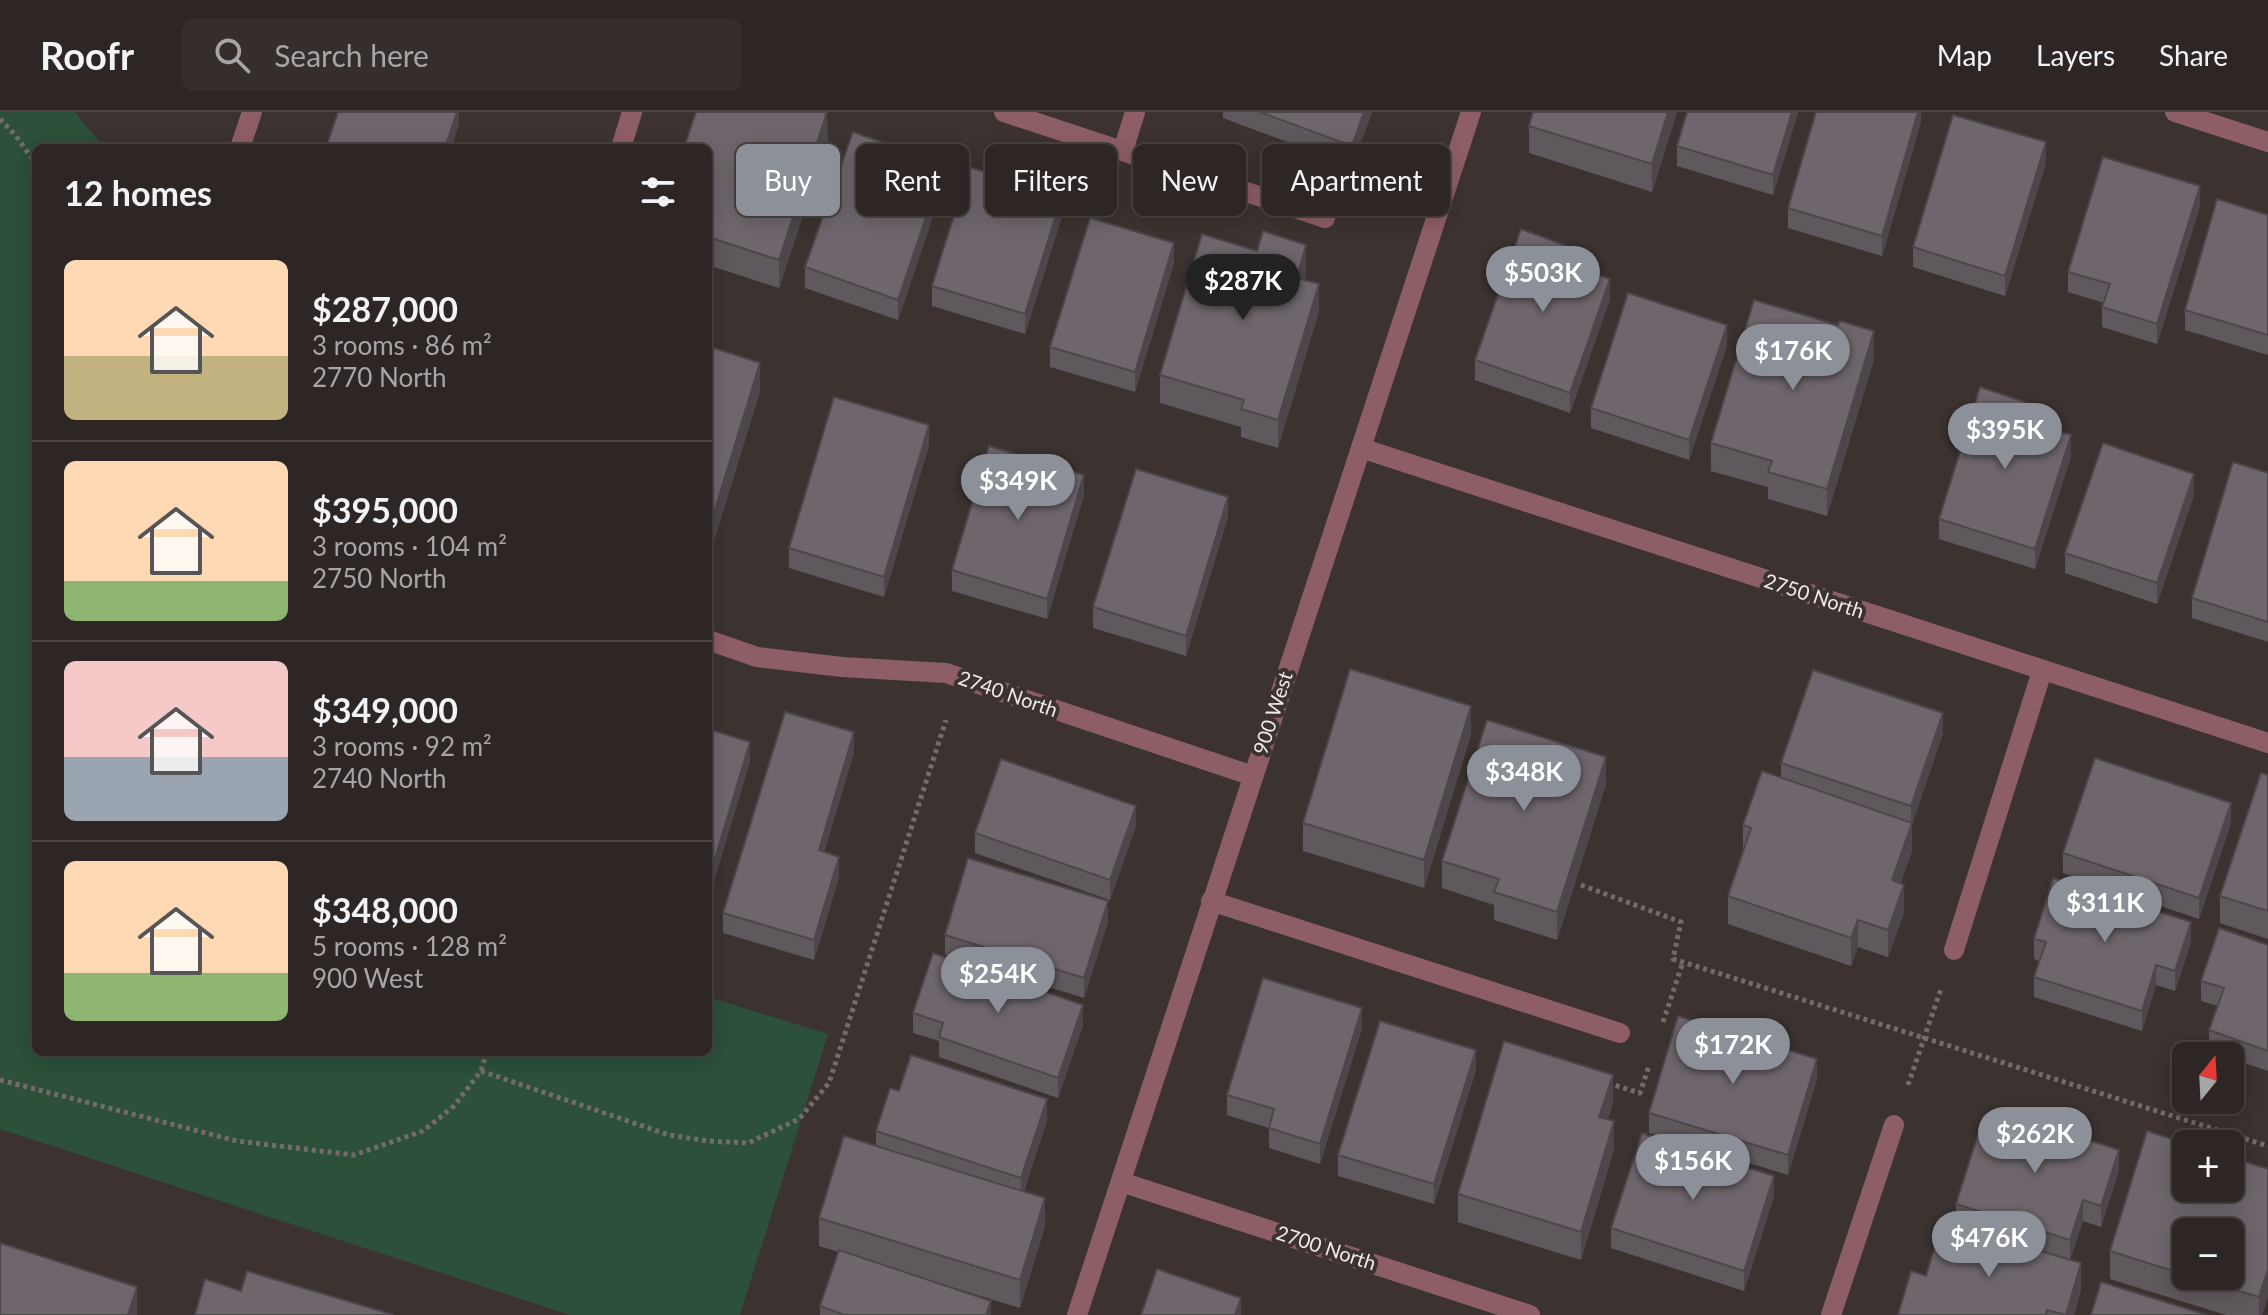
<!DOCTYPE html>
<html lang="en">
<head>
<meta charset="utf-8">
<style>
  body { margin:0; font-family:Lato,sans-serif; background:#352e2c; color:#f1f3f6; height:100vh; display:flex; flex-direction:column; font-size:30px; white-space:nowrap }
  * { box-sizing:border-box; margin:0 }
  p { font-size:26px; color:#a7a5a6 }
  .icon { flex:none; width:44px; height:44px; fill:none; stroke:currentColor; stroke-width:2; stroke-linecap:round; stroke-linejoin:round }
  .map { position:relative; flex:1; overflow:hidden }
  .sheet { position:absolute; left:32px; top:32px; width:680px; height:912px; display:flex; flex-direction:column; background:#2d2624; border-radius:12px; box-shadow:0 4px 20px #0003,0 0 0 2px #484341 }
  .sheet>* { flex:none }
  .hud { position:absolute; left:736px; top:32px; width:760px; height:72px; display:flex; gap:16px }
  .needle { width:52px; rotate:18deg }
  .buttons { position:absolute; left:2172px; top:930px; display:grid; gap:16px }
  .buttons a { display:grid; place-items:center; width:72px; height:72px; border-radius:12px; background:#2d2624; box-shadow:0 4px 20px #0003,0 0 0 2px #484341; font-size:40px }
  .price { position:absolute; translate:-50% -68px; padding:0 18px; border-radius:28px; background:#8c9099; color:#fff; font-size:26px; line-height:52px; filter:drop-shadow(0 2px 4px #0008) }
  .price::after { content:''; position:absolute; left:50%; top:48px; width:24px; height:18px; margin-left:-12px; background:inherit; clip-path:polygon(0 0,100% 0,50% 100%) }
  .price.selected { background:#222; color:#fff }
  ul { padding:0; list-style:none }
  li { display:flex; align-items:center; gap:24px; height:200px; padding:0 32px }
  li+li { border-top:2px solid #484341 }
  li span { display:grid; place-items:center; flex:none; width:224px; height:160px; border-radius:12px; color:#555 }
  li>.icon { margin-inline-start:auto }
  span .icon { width:96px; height:96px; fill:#fffc; stroke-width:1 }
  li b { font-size:34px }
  h2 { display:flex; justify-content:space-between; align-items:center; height:96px; padding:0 32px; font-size:34px }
  .pill { padding:0 28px; border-radius:12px; background:#2d2624; box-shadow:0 4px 20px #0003,0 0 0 2px #484341; font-size:28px; line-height:72px }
  .pill.selected { background:#8c9099; color:#fff }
  header { display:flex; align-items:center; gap:48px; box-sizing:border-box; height:112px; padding:0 40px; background:#2d2624; border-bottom:2px solid #484341 }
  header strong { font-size:38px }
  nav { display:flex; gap:44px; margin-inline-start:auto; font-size:28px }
  .search { width:560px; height:72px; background:#352e2c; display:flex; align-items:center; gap:20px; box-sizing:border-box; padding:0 28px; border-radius:12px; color:#a7a5a6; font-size:30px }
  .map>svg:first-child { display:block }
</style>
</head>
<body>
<header>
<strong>Roofr</strong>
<div class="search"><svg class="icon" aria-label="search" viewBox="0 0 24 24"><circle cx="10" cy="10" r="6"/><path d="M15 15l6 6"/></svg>Search here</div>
<nav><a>Map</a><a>Layers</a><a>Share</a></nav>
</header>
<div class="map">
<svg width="2268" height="1203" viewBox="0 0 2268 1203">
  <rect width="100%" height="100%" fill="#3c3330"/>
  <!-- green -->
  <polygon fill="#2c503a" points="0,0 75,0 104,36 36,36 36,940 708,940 708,885 828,922 740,1203 570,1203 0,1017"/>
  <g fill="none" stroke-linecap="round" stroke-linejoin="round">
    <!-- path -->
    <g stroke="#746c6a" stroke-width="5" stroke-dasharray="4 4" stroke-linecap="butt">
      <polyline points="0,7 16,24 36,52"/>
      <polyline points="1581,773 1681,810 1673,847 2268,1034"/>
      <polyline points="1663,910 1683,850"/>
      <polyline points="481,959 669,1023 708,1029 748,1031 799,1007 829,971 946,608"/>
      <polyline points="0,968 237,1029 354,1043 423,1019 454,994 481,959 487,940"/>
      <polyline points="1608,971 1640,981 1649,954"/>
      <polyline points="1908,973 1941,877"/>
    </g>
    <!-- minor -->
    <g stroke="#8e5e66" stroke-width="20">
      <polyline points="1004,0 1325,106"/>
      <polyline points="2175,0 2268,30"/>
      <polyline points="240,36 252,0"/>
      <polyline points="621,36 632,0"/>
      <polyline points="1123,39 1135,0"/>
      <polyline points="1361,336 2268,631"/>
      <polyline points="708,528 757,545 842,555 946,561 1253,664"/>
      <polyline points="1211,789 1620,921"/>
      <polyline points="1954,838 2042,559"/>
      <polyline points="1121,1070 1530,1203"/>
      <polyline points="1077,1203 1471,0"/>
      <polyline points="1831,1203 1894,1013"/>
    </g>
  </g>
  <!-- wall -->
  <g fill="#5f585d" fill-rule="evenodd">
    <polygon points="1223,0 1372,0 1352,54 1223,6"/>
    <polygon points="1677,0 1652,80 1529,41 1529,14"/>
    <polygon points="1798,0 1773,83 1677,54 1677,34"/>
    <polygon points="1921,0 1921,10 1882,144 1788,116 1788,96"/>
    <polygon points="828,27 779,176 708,153 708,36"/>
    <polygon points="2046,51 2005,184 1913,155 1913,135"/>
    <polygon points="944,72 898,208 805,176 805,155"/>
    <polygon points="2200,94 2157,232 2102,215 2102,195 2104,191 2068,180 2068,160"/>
    <polygon points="2268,103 2268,243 2185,218 2185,198"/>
    <polygon points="1062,104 1025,222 932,194 932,174"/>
    <polygon points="1257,139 1306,160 1304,168 1319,199 1278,336 1241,325 1241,315 1160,291 1160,263"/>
    <polygon points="1174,151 1135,280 1050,255 1050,235"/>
    <polygon points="1610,187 1570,301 1475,268 1475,248"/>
    <polygon points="1727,233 1689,348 1591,316 1591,296"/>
    <polygon points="708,234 760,279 713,432 708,430"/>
    <polygon points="1874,247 1827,404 1768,387 1768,375 1711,359 1711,331"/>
    <polygon points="2040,314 2071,344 2035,457 1939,427 1939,407"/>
    <polygon points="929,333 884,485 789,456 789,436"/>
    <polygon points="2268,361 2268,530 2192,506 2192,486"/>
    <polygon points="1084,383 1047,507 952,479 952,458"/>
    <polygon points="2194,383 2157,492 2065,461 2065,441"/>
    <polygon points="1228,405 1186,544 1093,516 1093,495"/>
    <polygon points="1943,621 1912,713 1912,739 1900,772 1904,801 1888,845 1858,835 1851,854 1728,812 1728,784 1743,740 1743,713 1781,666 1781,651"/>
    <polygon points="1471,622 1424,776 1303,739 1303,711"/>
    <polygon points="854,640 824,740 839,765 814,848 723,821 723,801"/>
    <polygon points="2268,663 2268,827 2220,811 2220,784"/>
    <polygon points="1606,672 1557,828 1494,808 1494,793 1442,776 1442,749"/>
    <polygon points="2231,711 2199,807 2063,761 2063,741"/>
    <polygon points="1136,714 1110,788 975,741 975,721"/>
    <polygon points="1108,810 1084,886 945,843 945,823"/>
    <polygon points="2034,827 2191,830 2175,879 2156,873 2142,919 2034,885 2034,865 2039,849 2034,847"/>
    <polygon points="2268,833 2268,959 2230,946 2230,944 2225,944 2209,939 2209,918 2218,894 2201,889 2201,869"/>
    <polygon points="913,901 1083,913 1058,986 939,945 939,929 913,921"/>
    <polygon points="1362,916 1320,1052 1269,1036 1269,1016 1227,1003 1227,983"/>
    <polygon points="1476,958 1434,1092 1338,1064 1338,1043"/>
    <polygon points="1817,967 1788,1063 1649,1021 1649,1001"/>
    <polygon points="899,979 1047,1008 1024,1079 1045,1114 1020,1196 910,1162 991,1203 820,1203 820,1194 839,1140 819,1134 819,1106 876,1034 876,1019"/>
    <polygon points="1613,990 1608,1007 1614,1037 1581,1148 1458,1110 1458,1082"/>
    <path d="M2268 1057V1185L2262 1203H2226L2110 1167V1139ZM2186 1120 2230 1164H2186Z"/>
    <polygon points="2119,1058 2101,1115 2083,1109 2070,1148 2081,1178 2074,1203 1898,1203 1926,1164 2030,1136 1956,1113 1956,1092"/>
    <polygon points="1774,1084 1744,1179 1611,1136 1611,1116"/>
  </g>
  <!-- shaded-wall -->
  <g fill="#4d474c">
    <polygon points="457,0 459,0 459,11 452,36 445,36"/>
    <polygon points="827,0 828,27 779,176 779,148"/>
    <polygon points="1364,0 1372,0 1352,54 1352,34"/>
    <polygon points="1668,0 1677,0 1652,80 1652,52"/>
    <polygon points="1792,0 1798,0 1773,83 1773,63"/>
    <polygon points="1918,0 1921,0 1921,10 1882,144 1882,124"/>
    <polygon points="2046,30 2046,51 2005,184 2005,164"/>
    <polygon points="944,52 944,72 898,208 898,188"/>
    <polygon points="2200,74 2200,94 2157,232 2157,212"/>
    <polygon points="1062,84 1062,104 1025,222 1025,202"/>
    <polygon points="1174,131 1174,151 1135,280 1135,260"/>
    <polygon points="1306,133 1306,160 1297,194 1297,166"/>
    <polygon points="1578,138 1578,158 1573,154"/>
    <polygon points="1610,167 1610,187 1570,301 1570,281"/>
    <polygon points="1319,172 1319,199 1278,336 1278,308"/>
    <polygon points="1727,213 1727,233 1689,348 1689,328"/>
    <polygon points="1874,219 1874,247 1827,404 1827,377"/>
    <polygon points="760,251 760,279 713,432 713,404"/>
    <polygon points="2040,295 2040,315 2034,313"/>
    <polygon points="929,313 929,333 884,485 884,465"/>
    <polygon points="2071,323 2071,344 2035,457 2035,437"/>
    <polygon points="2194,362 2194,383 2157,492 2157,471"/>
    <polygon points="1084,363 1084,383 1047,507 1047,487"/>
    <polygon points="1228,385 1228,405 1186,544 1186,524"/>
    <polygon points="1471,594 1471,622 1424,776 1424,748"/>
    <polygon points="1943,601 1943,621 1912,713 1912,739 1892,796 1892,768 1911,712 1911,694"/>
    <polygon points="854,620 854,640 819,758 819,738"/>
    <polygon points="750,630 750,650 708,790 708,770"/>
    <polygon points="1606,645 1606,672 1557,828 1557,800"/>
    <polygon points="2231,691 2231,711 2199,807 2199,786"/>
    <polygon points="1136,694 1136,714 1110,788 1110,768"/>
    <polygon points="839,745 839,765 814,848 814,828"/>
    <polygon points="1904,773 1904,801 1888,845 1888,818"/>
    <polygon points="1108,789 1108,810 1084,886 1084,866"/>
    <polygon points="1858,808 1858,835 1851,854 1851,826"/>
    <polygon points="2191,810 2191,830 2175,879 2175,859"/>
    <polygon points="2156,853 2156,873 2142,919 2142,899"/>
    <polygon points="1083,893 1083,913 1058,986 1058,966"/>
    <polygon points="1362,896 1362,916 1320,1052 1320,1032"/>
    <polygon points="1476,938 1476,958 1434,1092 1434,1072"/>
    <polygon points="1817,947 1817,967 1788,1063 1788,1043"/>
    <polygon points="1613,963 1613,990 1599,1033 1599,1005"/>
    <polygon points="1047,987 1047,1008 1021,1086 1021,1066"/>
    <polygon points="1614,1009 1614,1037 1581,1148 1581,1120"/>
    <polygon points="2119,1038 2119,1058 2101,1115 2101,1094"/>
    <polygon points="1774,1064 1774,1084 1744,1179 1744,1159"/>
    <polygon points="1045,1086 1045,1114 1020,1196 1020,1168"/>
    <polygon points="2083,1088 2083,1109 2070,1148 2070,1128"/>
    <polygon points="2081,1151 2081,1178 2074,1203 2066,1203"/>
    <polygon points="2268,1157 2268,1185 2262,1203 2259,1203 2259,1185"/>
    <polygon points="137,1175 137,1203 128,1203"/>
    <polygon points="1241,1186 1241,1203 1235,1203"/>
    <polygon points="991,1189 991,1203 986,1203"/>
  </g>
  <!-- building -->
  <g fill="#6e666c" stroke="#4d474c" stroke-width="2">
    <polygon points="338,0 457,0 445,36 326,36"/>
    <polygon points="696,0 827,0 779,148 708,125 708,36 684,36"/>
    <polygon points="1260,0 1364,0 1352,34"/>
    <polygon points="1533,0 1668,0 1652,52 1529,14"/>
    <polygon points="1687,0 1792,0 1773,63 1677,34"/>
    <polygon points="1816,0 1918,0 1882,124 1788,96"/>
    <polygon points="1953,3 2046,30 2005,164 1913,135"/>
    <polygon points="853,20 944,52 898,188 805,155"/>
    <polygon points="2103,45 2200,74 2157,212 2102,195 2110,172 2068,160"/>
    <polygon points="969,55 1062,84 1025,202 932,174"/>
    <polygon points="2217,87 2268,103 2268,223 2185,198"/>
    <polygon points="1090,106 1174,131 1135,260 1050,235"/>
    <polygon points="1521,117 1578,138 1573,154 1610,167 1570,281 1475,248"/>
    <polygon points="1263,119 1306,133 1297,166 1319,172 1278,308 1241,297 1244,288 1160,263 1202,122 1257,139"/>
    <polygon points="1628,181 1727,213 1689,328 1591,296"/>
    <polygon points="1754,188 1838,213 1840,209 1874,219 1827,377 1768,360 1772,349 1711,331"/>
    <polygon points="708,234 760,251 713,404 708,402"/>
    <polygon points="1980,275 2040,295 2034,313 2071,323 2035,437 1939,407"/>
    <polygon points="834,285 929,313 884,465 789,436"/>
    <polygon points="2103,331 2194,362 2157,471 2065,441"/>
    <polygon points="989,334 1084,363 1047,487 952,458"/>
    <polygon points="2233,350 2268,361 2268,510 2192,486"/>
    <polygon points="1136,357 1228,385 1186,524 1093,495"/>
    <polygon points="1350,557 1471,594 1424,748 1303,711"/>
    <polygon points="1813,558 1943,601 1911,694 1781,651"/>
    <polygon points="785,600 854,620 819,738 839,745 814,828 723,801"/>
    <polygon points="1487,608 1606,645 1557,800 1494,780 1499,767 1442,749"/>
    <polygon points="708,617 750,630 708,770"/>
    <polygon points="2095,646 2231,691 2199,786 2063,741"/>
    <polygon points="1001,647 1136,694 1110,768 975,721"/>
    <polygon points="1762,659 1912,711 1892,768 1904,773 1888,818 1858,808 1851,826 1728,784 1751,716 1743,713"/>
    <polygon points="2261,661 2268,663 2268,799 2220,784"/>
    <polygon points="968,746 1108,789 1084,866 945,823"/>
    <polygon points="2053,766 2191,810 2175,859 2156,853 2142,899 2034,865 2046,830 2034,827"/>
    <polygon points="2219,816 2268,833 2268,939 2209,918 2224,876 2201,869"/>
    <polygon points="933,841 1083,893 1058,966 939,925 943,911 913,901"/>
    <polygon points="1263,866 1362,896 1320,1032 1269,1016 1274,997 1227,983"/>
    <polygon points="1678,904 1817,947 1788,1043 1649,1001"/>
    <polygon points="1380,909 1476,938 1434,1072 1338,1043"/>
    <polygon points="1504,929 1613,963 1599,1005 1614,1009 1581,1120 1458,1082"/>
    <polygon points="911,943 1047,987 1021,1066 876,1019 890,976 899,979"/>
    <polygon points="1984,1003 2008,1010 2010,1003 2119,1038 2101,1094 2083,1088 2070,1128 1956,1092"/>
    <polygon points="2147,1019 2187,1032 2186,1032 2186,1076 2230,1076 2230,1045 2268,1057 2268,1157 2259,1185 2189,1164 2230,1164 2230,1120 2186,1120 2186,1163 2110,1139"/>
    <polygon points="1642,1021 1774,1064 1744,1159 1611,1116"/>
    <polygon points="844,1024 1045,1086 1020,1168 819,1106"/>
    <polygon points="1942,1110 2081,1151 2066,1203 2047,1198 2046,1203 1898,1203 1911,1159 1926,1164"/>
    <polygon points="0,1131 137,1175 128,1203 0,1203"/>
    <polygon points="839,1138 991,1189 986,1203 845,1203 820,1194"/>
    <polygon points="1157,1157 1241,1186 1235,1203 1141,1203"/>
    <polygon points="247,1159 394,1203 195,1203 205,1167 241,1179"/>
    <polygon points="2101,1170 2207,1203 2091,1203"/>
  </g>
  <g text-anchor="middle" stroke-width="8" stroke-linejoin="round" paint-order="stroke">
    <!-- street labels -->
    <g font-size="20" fill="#f0eae8" stroke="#3c3330">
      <text transform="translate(1814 484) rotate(18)" y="7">2750 North</text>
      <text transform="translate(1008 582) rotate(19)" y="7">2740 North</text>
      <text transform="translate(1273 601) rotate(-72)" y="7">900 West</text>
      <text transform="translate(1326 1136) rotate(18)" y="7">2700 North</text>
    </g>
  </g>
</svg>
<div class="buttons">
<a><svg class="needle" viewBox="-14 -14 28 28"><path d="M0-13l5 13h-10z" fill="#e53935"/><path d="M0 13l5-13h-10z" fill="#a7a5a6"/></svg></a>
<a>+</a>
<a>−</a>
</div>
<b class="price" style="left:1543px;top:202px">$503K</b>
<b class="price selected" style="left:1243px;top:210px">$287K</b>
<b class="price" style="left:1793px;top:280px">$176K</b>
<b class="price" style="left:2005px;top:359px">$395K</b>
<b class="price" style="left:1018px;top:410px">$349K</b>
<b class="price" style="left:1524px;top:701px">$348K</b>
<b class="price" style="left:2105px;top:832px">$311K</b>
<b class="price" style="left:998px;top:903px">$254K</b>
<b class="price" style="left:1733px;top:974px">$172K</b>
<b class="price" style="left:2035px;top:1063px">$262K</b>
<b class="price" style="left:1693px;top:1090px">$156K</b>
<b class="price" style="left:1989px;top:1167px">$476K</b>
<div class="hud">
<a class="pill selected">Buy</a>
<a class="pill">Rent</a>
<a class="pill">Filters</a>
<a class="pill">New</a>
<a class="pill">Apartment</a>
</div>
<section class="sheet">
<h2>12 homes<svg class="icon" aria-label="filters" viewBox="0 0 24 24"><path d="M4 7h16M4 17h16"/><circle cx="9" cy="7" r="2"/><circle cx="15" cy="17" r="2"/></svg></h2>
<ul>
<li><span style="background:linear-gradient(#ffd9b3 60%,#c2b280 0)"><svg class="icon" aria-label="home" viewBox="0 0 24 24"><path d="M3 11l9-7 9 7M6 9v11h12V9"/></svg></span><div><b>$287,000</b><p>3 rooms · 86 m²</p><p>2770 North</p></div></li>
<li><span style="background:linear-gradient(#ffd9b3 75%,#8fb573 0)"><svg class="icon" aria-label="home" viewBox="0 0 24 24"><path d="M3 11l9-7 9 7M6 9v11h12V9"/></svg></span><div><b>$395,000</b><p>3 rooms · 104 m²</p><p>2750 North</p></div></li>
<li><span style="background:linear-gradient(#f6c9c9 60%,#9aa5b1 0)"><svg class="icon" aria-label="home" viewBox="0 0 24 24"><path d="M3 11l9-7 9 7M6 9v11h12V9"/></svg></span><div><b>$349,000</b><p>3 rooms · 92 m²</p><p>2740 North</p></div></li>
<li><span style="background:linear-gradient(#ffd9b3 70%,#8fb573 0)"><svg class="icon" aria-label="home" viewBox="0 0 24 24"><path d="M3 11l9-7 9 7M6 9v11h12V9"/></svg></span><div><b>$348,000</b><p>5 rooms · 128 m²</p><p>900 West</p></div></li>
</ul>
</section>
</div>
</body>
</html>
